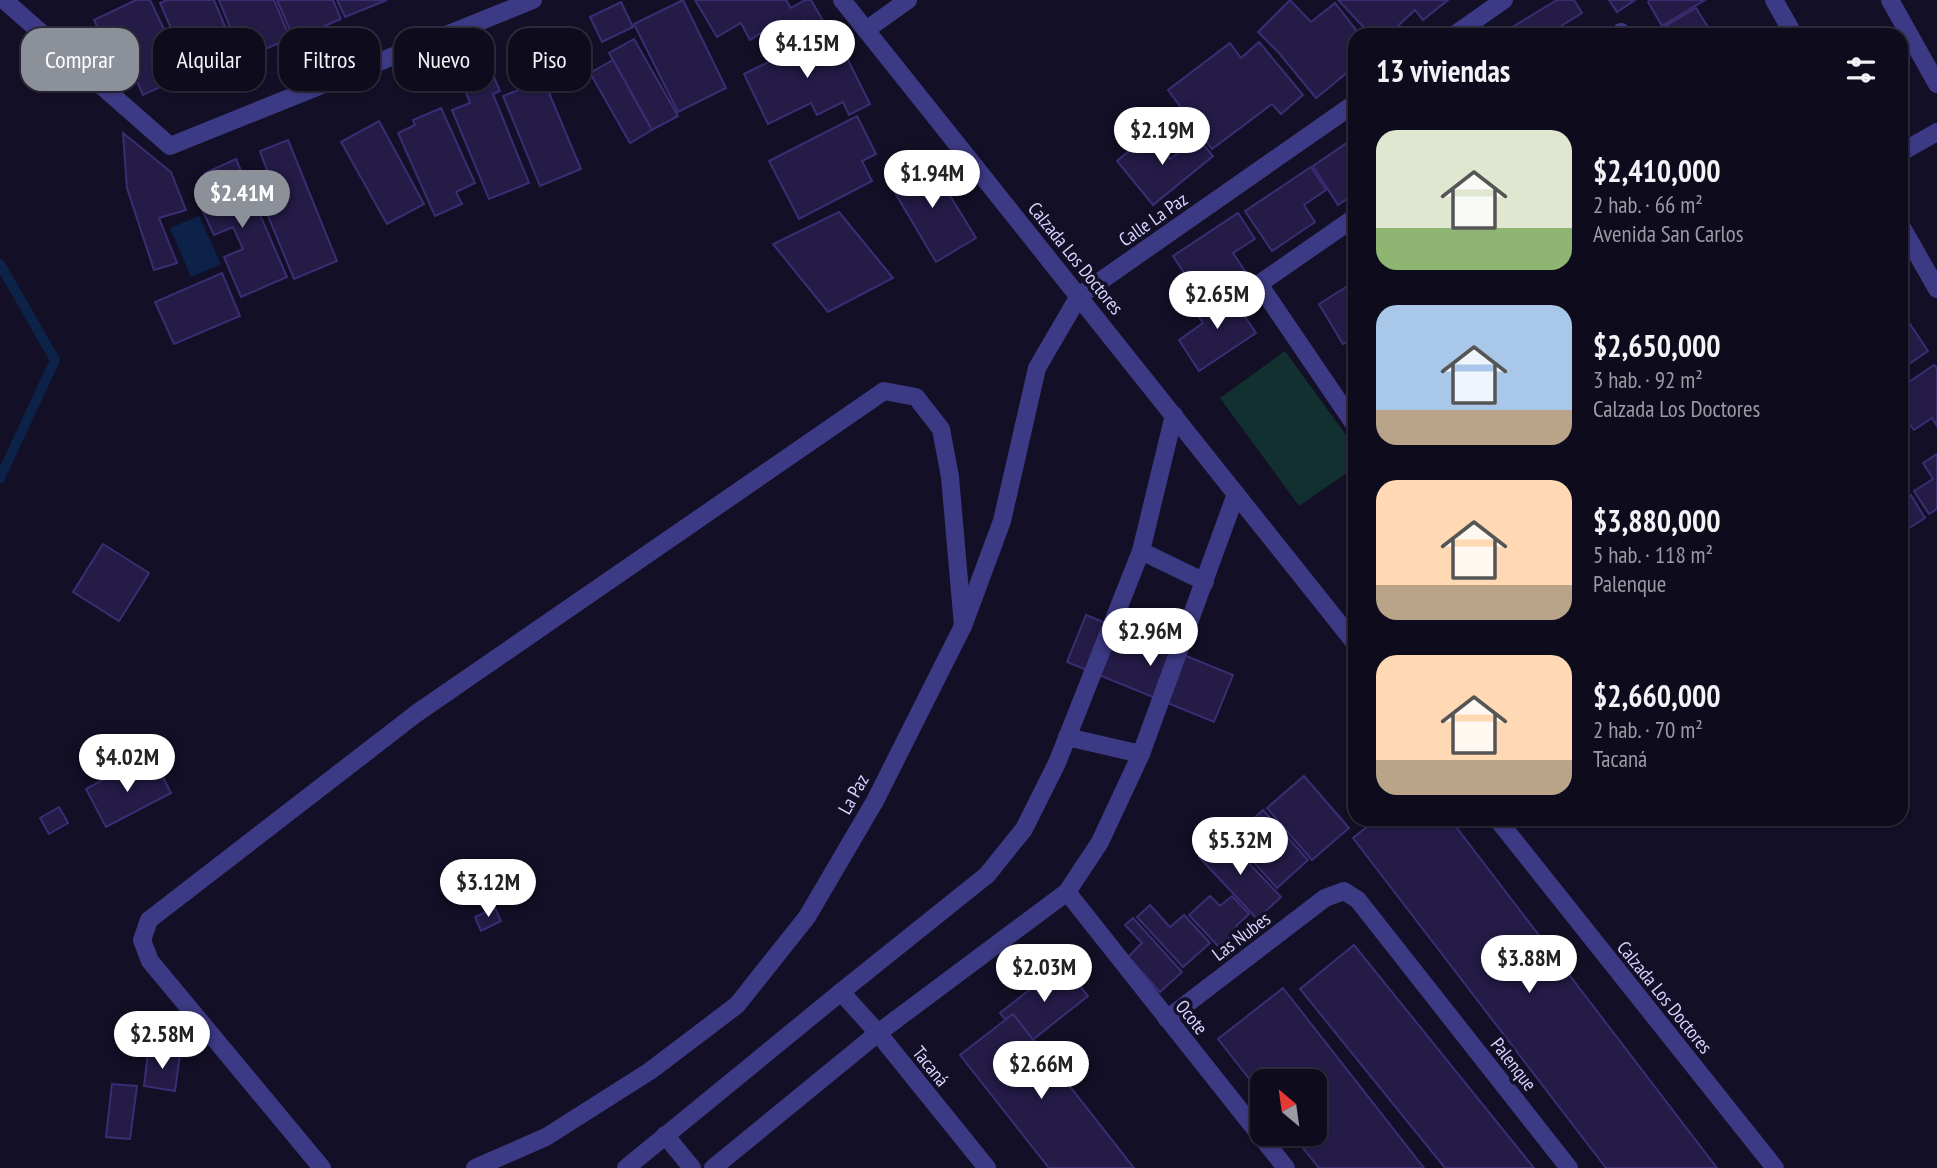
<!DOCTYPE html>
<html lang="es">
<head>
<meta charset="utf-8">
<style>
  body { margin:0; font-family:"PT Sans Narrow",sans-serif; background:#171425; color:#f1f3f6; height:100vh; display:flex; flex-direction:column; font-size:26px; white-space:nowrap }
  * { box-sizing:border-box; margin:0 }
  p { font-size:23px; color:#9b9ba3 }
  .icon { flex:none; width:38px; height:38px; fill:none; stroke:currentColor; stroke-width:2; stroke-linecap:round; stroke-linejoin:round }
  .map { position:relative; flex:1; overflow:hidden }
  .drawer { position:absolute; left:1348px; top:28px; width:560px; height:798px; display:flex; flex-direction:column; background:#0e0b1c; border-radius:21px; box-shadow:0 2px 5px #0004,0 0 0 2px #2e2b3b }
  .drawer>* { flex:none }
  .hud { position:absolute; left:21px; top:28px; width:665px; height:63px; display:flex; gap:14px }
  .needle { width:46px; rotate:331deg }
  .controls { position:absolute; left:1250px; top:1069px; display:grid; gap:14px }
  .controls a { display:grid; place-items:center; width:77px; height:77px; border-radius:14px; background:#0e0b1c; box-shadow:0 2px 5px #0004,0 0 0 2px #2e2b3b; font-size:35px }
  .price { position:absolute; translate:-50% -60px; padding:0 16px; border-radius:24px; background:#fff; color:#222; font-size:23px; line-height:46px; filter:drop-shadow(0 2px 4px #0008) }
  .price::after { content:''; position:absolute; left:50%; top:42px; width:21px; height:16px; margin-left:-10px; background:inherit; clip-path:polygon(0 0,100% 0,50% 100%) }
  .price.on { background:#8c9099; color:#fff }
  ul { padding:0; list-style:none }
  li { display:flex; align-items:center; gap:21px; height:175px; padding:0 28px }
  li span { display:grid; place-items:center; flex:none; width:196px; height:140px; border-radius:21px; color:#555 }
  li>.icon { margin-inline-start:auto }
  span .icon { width:84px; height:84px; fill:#fffc; stroke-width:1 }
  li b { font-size:30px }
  h2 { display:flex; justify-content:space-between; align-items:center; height:84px; padding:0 28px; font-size:30px }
  .chip { padding:0 24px; border-radius:21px; background:#0e0b1c; box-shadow:0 2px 5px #0004,0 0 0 2px #2e2b3b; font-size:24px; line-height:63px }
  .chip.on { background:#8c9099; color:#fff }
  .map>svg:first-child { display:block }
</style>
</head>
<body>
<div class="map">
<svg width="1937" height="1168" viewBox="0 0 1937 1168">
  <rect width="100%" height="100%" fill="#130f26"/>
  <!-- green -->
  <polygon fill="#12302f" points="1285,351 1354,446 1354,468 1299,506 1220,398"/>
  <!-- water -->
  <polygon fill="#0c2248" points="199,216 221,264 191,277 170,228"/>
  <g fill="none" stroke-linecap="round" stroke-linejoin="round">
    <!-- stream -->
    <polyline stroke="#0c2248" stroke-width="10" points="0,264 55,360 0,478"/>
  </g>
  <!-- building -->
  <g fill="#241b47" stroke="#3b2d73" stroke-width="2">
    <polygon points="136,0 150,0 186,75 143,95 126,57 114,63 94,20"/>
    <polygon points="167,0 214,0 239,60 193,79 160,3"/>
    <polygon points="219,0 274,0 290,38 243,59"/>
    <polygon points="277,0 333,0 341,19 294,39"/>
    <polygon points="337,0 387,0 345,17"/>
    <polygon points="683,0 726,88 678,112 634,24"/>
    <polygon points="695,0 786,0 791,8 805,0 811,0 825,24 812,32 804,20 769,40 764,31 750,40 741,23 717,37"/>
    <polygon points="1290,0 1311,22 1335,3 1360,35 1354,35 1354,67 1316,98 1279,53 1258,32"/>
    <polygon points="1338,0 1448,0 1423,20 1415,10 1388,35 1371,35"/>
    <polygon points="1557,0 1574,0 1582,13 1558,28 1562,35 1513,35 1509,29"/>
    <polygon points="1609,0 1635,0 1617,12"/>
    <polygon points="1650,0 1705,0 1662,26 1648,2"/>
    <polygon points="621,2 633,27 602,42 590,17"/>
    <polygon points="1696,8 1713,35 1650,35"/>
    <polygon points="833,30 870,104 849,115 843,102 817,115 811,103 768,124 744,74"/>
    <polygon points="634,39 678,116 652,130 609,53"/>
    <polygon points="1259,42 1303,95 1281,114 1272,104 1212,149 1168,90 1230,43 1241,58"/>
    <polygon points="538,46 551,78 544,81 581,169 540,186 503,96 521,89 508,58"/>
    <polygon points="613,60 652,130 630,143 590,73"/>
    <polygon points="490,68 500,91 493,94 529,183 489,199 452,110 470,103 461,80"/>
    <polygon points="441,108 475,183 456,192 462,204 435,216 398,133 415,125 413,120"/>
    <polygon points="857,116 876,154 862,161 872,181 799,219 769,161"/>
    <polygon points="379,121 424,204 387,224 341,142"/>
    <polygon points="123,133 171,172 186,210 159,218 177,263 154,270 127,188"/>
    <polygon points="1150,134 1170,159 1198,138 1213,156 1153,205 1117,161"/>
    <polygon points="1354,138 1354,194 1338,205 1313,166"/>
    <polygon points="288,140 337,261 294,279 254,182 269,176 260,151"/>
    <polygon points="927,158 976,238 936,262 888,181"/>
    <polygon points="236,159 287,277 241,297 224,257 243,249 233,227 214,235 199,203 215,196 205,173"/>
    <polygon points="1311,167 1326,190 1304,205 1315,222 1272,251 1245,211"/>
    <polygon points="839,212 893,278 828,312 773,244"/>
    <polygon points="1238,213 1255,239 1233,253 1245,271 1201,299 1173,256"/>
    <polygon points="222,273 240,316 174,344 155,302"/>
    <polygon points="1354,282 1354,337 1343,344 1319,304"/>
    <polygon points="1226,289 1256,333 1199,371 1179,340 1203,323 1194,311"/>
    <polygon points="1900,309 1928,351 1900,370"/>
    <polygon points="1934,365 1937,368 1937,426 1932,418 1914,430 1900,411 1900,388"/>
    <polygon points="1937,454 1937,509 1929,514 1914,491 1933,479 1923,463"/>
    <polygon points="1911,495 1925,518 1900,534 1900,501"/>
    <polygon points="103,544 149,573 119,621 73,592"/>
    <polygon points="1086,615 1233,675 1214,722 1067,662"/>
    <polygon points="157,765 171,793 106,827 86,789 127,767 133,778"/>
    <polygon points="1304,776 1349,828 1312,860 1267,808"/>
    <polygon points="59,807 68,823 49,834 40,818"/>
    <polygon points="1263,810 1308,860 1277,888 1232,838"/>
    <polygon points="1377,819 1450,819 1717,1168 1606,1168 1353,838"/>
    <polygon points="1223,836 1281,897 1257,919 1199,857"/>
    <polygon points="1210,896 1220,906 1232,896 1249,914 1236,926 1239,930 1219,947 1189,915"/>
    <polygon points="1150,905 1170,927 1184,915 1210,943 1183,967 1137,917"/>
    <polygon points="495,908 501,921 481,931 475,917"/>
    <polygon points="1133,918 1182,972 1160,992 1128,957 1142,943 1125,925"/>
    <polygon points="1354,945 1534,1168 1445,1168 1300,989"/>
    <polygon points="1062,964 1088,996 1026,1045 1000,1013"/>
    <polygon points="1283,988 1424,1168 1319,1168 1292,1134 1314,1134 1314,1082 1262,1082 1262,1095 1218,1039"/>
    <polygon points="1013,1014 1134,1168 1049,1168 960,1055"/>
    <polygon points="148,1052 180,1055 175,1091 144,1086"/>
    <polygon points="112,1084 137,1086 130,1139 106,1137"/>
  </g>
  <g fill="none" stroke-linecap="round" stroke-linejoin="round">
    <!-- minor -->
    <g stroke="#3d3a85" stroke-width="18">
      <polyline points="4,0 170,146 533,0"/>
      <polyline points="842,0 1354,642"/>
      <polyline points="1774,0 1794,35"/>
      <polyline points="1890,0 1937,84"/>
      <polyline points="866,30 908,0"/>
      <polyline points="1454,35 1504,0"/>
      <polyline points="1617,35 1621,32 1623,35"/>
      <polyline points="1900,153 1937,132"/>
      <polyline points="1354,218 1259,284 1354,424"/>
      <polyline points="1900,224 1937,289"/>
      <polyline points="1141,551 1205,582"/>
      <polyline points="1067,737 1141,754"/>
      <polyline points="1497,819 1775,1168"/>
      <polyline points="1067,892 1286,1168"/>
      <polyline points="841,992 878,1033 987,1168"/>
      <polyline points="1167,1019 1325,898 1344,891 1358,900 1569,1168"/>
      <polyline points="665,1135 692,1168"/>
      <polyline points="322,1168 150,961 142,940 149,920 417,713 884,391 916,397 941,429 950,477 963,626"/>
      <polyline points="475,1168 546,1137 650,1071 737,1005 807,917 875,801 963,626 1002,521 1037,368 1079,296 1354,104"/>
      <polyline points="626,1168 841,992 987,875 1024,829 1057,763 1141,551 1174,415"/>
      <polyline points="713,1168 878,1033 1067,892 1100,842 1141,754 1236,494"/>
    </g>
  </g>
  <g text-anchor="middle" stroke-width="7" stroke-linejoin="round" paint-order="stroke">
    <!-- street labels -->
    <g font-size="19" fill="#d9d4ff" stroke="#130f26">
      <text transform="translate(1153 219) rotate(-35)" y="7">Calle La Paz</text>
      <text transform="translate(1076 258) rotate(51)" y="7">Calzada Los Doctores</text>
      <text transform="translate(853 794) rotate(-61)" y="7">La Paz</text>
      <text transform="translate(1241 936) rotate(-37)" y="7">Las Nubes</text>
      <text transform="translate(1665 997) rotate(51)" y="7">Calzada Los Doctores</text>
      <text transform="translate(1192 1017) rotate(51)" y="7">Ocote</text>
      <text transform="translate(1514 1064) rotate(52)" y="7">Palenque</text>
      <text transform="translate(931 1066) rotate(51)" y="7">Tacaná</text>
    </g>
  </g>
</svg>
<div class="controls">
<a><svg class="needle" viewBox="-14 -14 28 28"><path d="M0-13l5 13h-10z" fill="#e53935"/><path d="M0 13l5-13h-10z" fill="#9b9ba3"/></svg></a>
</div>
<b class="price" style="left:807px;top:80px">$4.15M</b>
<b class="price" style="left:1162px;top:167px">$2.19M</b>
<b class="price" style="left:932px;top:210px">$1.94M</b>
<b class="price on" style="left:242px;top:230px">$2.41M</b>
<b class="price" style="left:1217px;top:331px">$2.65M</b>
<b class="price" style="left:1150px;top:668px">$2.96M</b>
<b class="price" style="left:127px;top:794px">$4.02M</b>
<b class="price" style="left:1240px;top:877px">$5.32M</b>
<b class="price" style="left:488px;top:919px">$3.12M</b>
<b class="price" style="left:1529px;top:995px">$3.88M</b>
<b class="price" style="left:1044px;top:1004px">$2.03M</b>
<b class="price" style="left:162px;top:1071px">$2.58M</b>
<b class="price" style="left:1041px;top:1101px">$2.66M</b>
<div class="hud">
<a class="chip on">Comprar</a>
<a class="chip">Alquilar</a>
<a class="chip">Filtros</a>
<a class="chip">Nuevo</a>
<a class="chip">Piso</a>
</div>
<section class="drawer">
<h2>13 viviendas<svg class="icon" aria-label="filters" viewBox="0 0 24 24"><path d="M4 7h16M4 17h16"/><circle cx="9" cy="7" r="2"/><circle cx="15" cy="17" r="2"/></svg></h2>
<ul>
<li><span style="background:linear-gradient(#dfe7d0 70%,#8fb573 0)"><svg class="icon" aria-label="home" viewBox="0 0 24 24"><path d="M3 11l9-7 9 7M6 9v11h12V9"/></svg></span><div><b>$2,410,000</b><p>2 hab. · 66 m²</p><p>Avenida San Carlos</p></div></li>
<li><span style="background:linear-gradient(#a9c7e8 75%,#b9a48a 0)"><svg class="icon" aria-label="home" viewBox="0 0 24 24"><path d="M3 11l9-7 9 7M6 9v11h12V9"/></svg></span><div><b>$2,650,000</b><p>3 hab. · 92 m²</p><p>Calzada Los Doctores</p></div></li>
<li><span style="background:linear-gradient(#ffd9b3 75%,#b9a48a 0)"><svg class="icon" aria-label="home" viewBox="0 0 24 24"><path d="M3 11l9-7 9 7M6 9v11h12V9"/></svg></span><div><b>$3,880,000</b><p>5 hab. · 118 m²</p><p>Palenque</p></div></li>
<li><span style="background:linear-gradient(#ffd9b3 75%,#b9a48a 0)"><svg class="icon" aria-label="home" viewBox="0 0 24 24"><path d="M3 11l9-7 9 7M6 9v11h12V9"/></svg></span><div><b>$2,660,000</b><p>2 hab. · 70 m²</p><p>Tacaná</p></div></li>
</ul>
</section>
</div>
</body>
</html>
